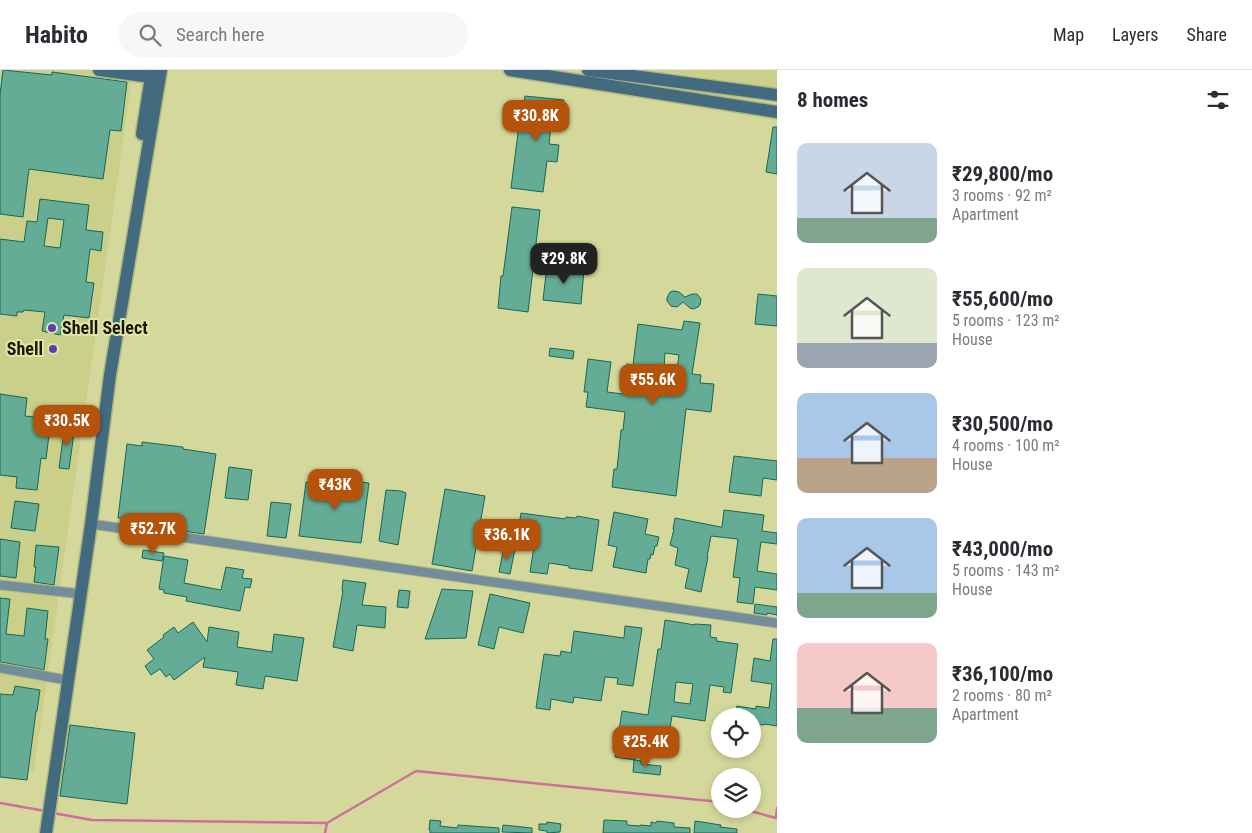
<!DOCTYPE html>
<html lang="en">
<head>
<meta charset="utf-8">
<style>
  body { margin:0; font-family:"Roboto Condensed",sans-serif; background:#f7f7f7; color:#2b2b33; height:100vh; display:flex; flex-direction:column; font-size:19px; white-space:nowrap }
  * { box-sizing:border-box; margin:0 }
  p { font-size:16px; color:#7c7c81 }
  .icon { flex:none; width:28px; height:28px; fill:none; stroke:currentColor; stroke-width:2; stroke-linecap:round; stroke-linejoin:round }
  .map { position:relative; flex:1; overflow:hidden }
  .side { display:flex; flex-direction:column; background:#fff; width:475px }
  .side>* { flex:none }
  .buttons { position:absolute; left:711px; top:638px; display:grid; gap:10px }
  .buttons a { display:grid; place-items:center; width:50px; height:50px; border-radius:50%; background:#fff; box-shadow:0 2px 8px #0003; font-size:25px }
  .price { position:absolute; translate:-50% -42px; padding:0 11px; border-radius:10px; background:#b45309; color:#fff; font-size:16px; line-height:32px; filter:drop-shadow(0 1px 2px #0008) }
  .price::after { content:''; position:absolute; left:50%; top:30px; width:15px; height:11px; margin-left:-8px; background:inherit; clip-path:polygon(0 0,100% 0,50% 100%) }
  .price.on { background:#222; color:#fff }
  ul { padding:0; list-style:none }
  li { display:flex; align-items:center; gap:15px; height:125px; padding:0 20px }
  li span { display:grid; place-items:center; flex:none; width:140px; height:100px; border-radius:10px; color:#555 }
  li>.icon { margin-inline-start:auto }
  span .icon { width:60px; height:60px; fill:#fffc; stroke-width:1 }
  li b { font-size:21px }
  h2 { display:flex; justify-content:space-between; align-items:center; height:60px; padding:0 20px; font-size:21px }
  header { display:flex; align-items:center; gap:30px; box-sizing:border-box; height:70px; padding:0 25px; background:#fff; border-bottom:1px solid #e1e1e2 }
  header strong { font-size:24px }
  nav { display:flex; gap:28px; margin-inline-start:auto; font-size:18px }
  .search { width:350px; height:45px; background:#f7f7f7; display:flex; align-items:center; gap:12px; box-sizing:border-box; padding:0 18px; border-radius:28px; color:#7c7c81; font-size:19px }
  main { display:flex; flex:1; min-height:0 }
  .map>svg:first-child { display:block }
</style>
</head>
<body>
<header>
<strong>Habito</strong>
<div class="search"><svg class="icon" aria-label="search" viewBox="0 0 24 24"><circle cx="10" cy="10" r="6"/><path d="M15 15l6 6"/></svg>Search here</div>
<nav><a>Map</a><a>Layers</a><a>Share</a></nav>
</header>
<main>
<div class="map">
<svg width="777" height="763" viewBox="0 0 777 763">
  <rect width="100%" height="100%" fill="#d4d99b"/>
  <!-- built -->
  <g fill="#cacf89">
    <polygon points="0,0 133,0 34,701 0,694"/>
    <polygon points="656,0 777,0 777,18"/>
  </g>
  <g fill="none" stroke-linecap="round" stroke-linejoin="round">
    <!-- stream -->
    <g stroke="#cc709b" stroke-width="2.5">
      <polyline points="0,733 45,741"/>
      <polyline points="743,739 776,748 777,738"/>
      <polyline points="53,743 92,750 327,753 416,701 720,732"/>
      <polyline points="325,763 327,753"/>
    </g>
  </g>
  <!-- building -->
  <g fill="#64ac96" stroke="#186753" fill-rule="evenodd">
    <polygon points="3,0 52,5 52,2 127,12 121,61 110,60 103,109 29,99 23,147 0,144 0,25"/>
    <polygon points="525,26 564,30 561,57 551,56 549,74 559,75 557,92 547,91 543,122 511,118 519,55 521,55"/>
    <polygon points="773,57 777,57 777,104 766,102"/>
    <path d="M40 129 89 135 86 160 103 162 101 181 90 179 86 212 94 213 89 248 64 245 60 265 42 261 45 242 24 240 23 242H17V246L0 244V169L24 172 27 151 37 152ZM48 148 64 150 60 178 44 176Z"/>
    <polygon points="512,137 540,140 528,242 498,238 501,206 503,206"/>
    <polygon points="547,196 584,200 581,234 543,230"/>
    <polygon points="673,221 679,222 685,227 692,224 697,224 701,229 700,235 698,237 693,239 690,238 683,232 677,237 671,236 667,231 667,228 670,222"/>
    <polygon points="758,224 777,226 777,256 755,254"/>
    <path d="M684 251 700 253 692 304 701 305 700 313 714 314 711 342 686 339 676 426 612 417 614 399H617L621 360H623L625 342 586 337 588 322H584L588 289 611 292 607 322 623 324 627 294 633 295 638 254 682 260ZM665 283 679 285 677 299 664 298Z"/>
    <polygon points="550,278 574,281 573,289 549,286"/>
    <polygon points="0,324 27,328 25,346 51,349 46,389 41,388 37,420 16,418 17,407 0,405"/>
    <polygon points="65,354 75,356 69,399 59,398"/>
    <polygon points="142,372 183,377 183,379 216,384 204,464 132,454 133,449 118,448 127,374 142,376"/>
    <polygon points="734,386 777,391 777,410 763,408 761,426 729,422"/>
    <polygon points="229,397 252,400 248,430 225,428"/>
    <polygon points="336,409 369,413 361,473 299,466 306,412 335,416"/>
    <polygon points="445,419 485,426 472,501 432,494"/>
    <polygon points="386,420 401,421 406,423 398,475 379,471"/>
    <polygon points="15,431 39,434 35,461 11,458"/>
    <polygon points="271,432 291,434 286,468 267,466"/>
    <polygon points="724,440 764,445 762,461 777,463 777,474 761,472 757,501 777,504 777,520 755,517 753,534 737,532 740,508 733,507 738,469 711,466 707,487 708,487 701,522 685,518 689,499 675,495 678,478 670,475 674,459 673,459 675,448 721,457 722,457"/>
    <polygon points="614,442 648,449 645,464 659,467 657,476 655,476 653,485 651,484 650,489 648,489 646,503 613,497 617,477 608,475"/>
    <polygon points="521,443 565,449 566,447 576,448 577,446 599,450 592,501 569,498 569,496 549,493 547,504 530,502 535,470 517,467"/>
    <polygon points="0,469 20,472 16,508 0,506"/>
    <polygon points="36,475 59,477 54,515 34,512 36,497 34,497"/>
    <polygon points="504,477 515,479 510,504 499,502"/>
    <polygon points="143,480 164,483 162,491 142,488"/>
    <polygon points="164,486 188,490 184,513 221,520 226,497 244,500 242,508 252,509 250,518 245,517 240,541 186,531 187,527 164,523 164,520 159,519"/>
    <polygon points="343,510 366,513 362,535 386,537 385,558 357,555 353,581 333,577 343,521 342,521"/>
    <polygon points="442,519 473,521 466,568 425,569"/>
    <polygon points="399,520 410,521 408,538 397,537"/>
    <polygon points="490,524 530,533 523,563 499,557 494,579 478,575"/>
    <polygon points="0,528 10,529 6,564 24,566 27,538 48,541 45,569 48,569 44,600 0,592"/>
    <polygon points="755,534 777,537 777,545 767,543 767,545 754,543"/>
    <path d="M665 550 695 555V554L711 555 710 567 717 568 716 571 738 574 731 623 723 622 724 617 710 615 705 651 672 646 667 676 652 674 654 660 639 658 635 690 615 687 622 641 648 645 658 579H661ZM676 612 693 614 690 634 674 632Z"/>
    <polygon points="193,552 207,572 209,557 239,562 237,577 272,582 274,564 304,568 297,611 265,606 263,619 236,615 238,602 203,597 205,587 174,610 170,604 166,607 160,599 151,605 145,596 154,589 147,580 164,567 163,565 174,557 178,563"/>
    <polygon points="625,556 642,558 633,616 617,614 618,608 605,607 601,631 574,627 573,633 551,629 550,640 536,638 544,584 560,586 561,581 571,583 574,561 624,568"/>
    <polygon points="773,569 777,569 777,656 764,654 764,655 753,654 754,646 735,646 737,636 756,639 756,636 769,638 772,614 751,611 754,588 770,591"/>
    <polygon points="15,616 40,620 37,641 36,641 27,710 0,707 0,624 13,625"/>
    <polygon points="70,655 135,663 127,734 60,726"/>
    <polygon points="634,690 641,691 641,694 661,696 660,705 633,702"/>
    <polygon points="430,750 441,751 440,756 457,758 458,755 499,758 499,763 430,763 430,760 429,760"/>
    <polygon points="604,750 627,751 627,755 640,756 640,755 651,756 651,752 656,753 657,751 665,752 674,753 674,757 690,758 690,763 603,763"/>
    <polygon points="695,751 721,755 720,757 737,759 737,763 694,763"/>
    <polygon points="547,752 561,754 560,762 547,763 547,761 539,760 539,754 547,754"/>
    <polygon points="503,755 532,758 532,763 502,762"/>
  </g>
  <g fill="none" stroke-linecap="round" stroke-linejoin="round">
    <!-- street casing -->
    <g stroke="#b2b67f" stroke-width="11">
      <g id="street">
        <polyline points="91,454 777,553"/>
        <polyline points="0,515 73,523"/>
        <polyline points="0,598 61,609"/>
      </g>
    </g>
    <!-- secondary casing -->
    <g stroke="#b2b67f" stroke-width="15">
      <g id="secondary">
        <polyline points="99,0 151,7"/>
        <polyline points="510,0 777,42"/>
        <polyline points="588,0 777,25"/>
        <polyline points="142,64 152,0"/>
        <polyline points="46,763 91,454 110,305 161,0"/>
      </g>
    </g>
    <!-- street -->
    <use href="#street" stroke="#738d9b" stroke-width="9"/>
    <!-- secondary -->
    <use href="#secondary" stroke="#436b7f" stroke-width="12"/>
  </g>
  <!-- markers -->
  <g fill="#603cb4" stroke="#e1e6a7" stroke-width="2">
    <circle cx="52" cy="258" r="5"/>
    <circle cx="53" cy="279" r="5"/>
  </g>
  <g text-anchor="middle" stroke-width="4" stroke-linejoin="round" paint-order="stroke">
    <!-- poi labels -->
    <g font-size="18" font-weight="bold" fill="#171802" stroke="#e1e6a7" text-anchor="start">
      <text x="62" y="264">Shell Select</text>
      <text x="43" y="285" text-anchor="end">Shell</text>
    </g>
  </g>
</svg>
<div class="buttons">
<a><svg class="icon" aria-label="locate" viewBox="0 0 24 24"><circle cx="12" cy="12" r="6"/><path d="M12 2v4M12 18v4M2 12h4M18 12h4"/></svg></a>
<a><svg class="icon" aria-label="layers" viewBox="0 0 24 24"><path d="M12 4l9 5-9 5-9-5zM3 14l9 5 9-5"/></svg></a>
</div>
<b class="price" style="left:536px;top:72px">₹30.8K</b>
<b class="price on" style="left:564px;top:215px">₹29.8K</b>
<b class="price" style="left:653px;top:336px">₹55.6K</b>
<b class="price" style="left:67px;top:377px">₹30.5K</b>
<b class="price" style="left:335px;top:441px">₹43K</b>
<b class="price" style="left:153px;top:485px">₹52.7K</b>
<b class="price" style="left:507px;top:491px">₹36.1K</b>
<b class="price" style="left:646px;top:698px">₹25.4K</b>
</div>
<section class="side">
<h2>8 homes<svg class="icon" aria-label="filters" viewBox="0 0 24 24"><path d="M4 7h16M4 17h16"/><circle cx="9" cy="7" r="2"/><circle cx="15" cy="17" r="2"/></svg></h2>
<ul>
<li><span style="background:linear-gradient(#c9d6e8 75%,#7fa58c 0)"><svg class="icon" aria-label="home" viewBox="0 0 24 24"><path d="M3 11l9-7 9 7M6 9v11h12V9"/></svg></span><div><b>₹29,800/mo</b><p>3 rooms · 92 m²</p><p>Apartment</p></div></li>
<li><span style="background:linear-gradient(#dfe7d0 75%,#9aa5b1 0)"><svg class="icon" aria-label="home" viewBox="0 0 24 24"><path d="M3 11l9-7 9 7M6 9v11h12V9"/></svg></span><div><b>₹55,600/mo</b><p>5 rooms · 123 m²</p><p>House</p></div></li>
<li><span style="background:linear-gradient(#a9c7e8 65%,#b9a48a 0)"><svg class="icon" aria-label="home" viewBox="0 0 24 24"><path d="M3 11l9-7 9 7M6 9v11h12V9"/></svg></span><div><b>₹30,500/mo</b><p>4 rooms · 100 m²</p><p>House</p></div></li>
<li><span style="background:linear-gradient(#a9c7e8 75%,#7fa58c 0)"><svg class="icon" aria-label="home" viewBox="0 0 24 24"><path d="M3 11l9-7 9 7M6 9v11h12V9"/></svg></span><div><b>₹43,000/mo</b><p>5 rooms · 143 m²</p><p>House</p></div></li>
<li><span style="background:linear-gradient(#f6c9c9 65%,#7fa58c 0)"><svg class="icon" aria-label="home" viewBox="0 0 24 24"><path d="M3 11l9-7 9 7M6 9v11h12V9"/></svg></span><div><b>₹36,100/mo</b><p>2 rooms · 80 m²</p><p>Apartment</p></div></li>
</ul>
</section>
</main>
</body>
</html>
